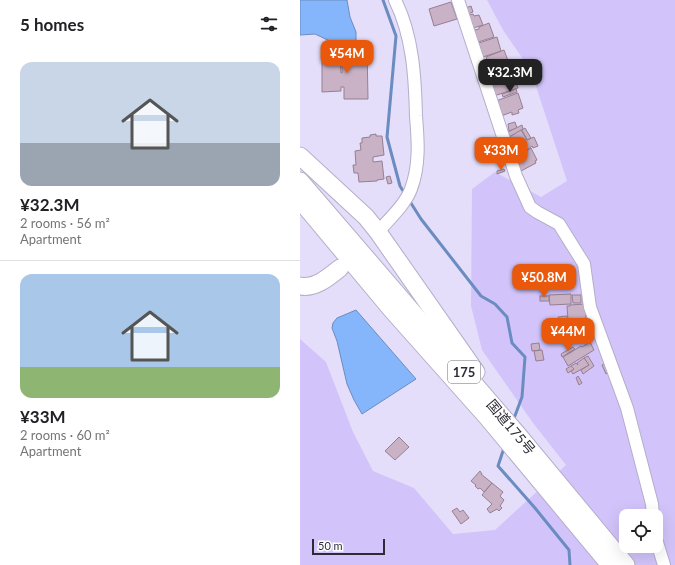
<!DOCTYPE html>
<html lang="en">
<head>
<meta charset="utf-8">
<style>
  body { margin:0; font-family:Lato,"Noto Sans JP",sans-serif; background:#f2f2f2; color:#202124; height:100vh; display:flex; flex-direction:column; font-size:15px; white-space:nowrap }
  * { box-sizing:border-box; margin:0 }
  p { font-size:13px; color:#757577 }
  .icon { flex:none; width:22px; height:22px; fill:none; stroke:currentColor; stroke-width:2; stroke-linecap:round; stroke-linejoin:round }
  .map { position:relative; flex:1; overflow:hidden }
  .sheet { display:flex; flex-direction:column; background:#fff; width:300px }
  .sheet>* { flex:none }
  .tools { position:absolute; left:319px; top:509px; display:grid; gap:8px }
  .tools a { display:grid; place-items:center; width:44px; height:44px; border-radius:8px; background:#fff; box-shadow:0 4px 16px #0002; font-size:20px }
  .scale { position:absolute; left:12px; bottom:10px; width:73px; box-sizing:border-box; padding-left:4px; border:2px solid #2e2b36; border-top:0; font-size:11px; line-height:14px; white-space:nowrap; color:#2e2b36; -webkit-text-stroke:3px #fff; paint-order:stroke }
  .price { position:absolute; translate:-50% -34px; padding:0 9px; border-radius:8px; background:#ea580c; color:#fff; font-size:13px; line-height:26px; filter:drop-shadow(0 1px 2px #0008) }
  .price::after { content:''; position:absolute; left:50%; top:24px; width:12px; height:9px; margin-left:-6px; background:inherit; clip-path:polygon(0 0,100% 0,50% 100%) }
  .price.on { background:#222; color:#fff }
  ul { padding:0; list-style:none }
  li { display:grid; align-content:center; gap:8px; height:212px; padding:0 20px }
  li+li { border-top:1px solid #e0e0e0 }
  li span { display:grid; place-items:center; height:124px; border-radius:12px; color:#555 }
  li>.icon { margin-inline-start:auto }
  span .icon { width:72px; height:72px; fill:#fffc; stroke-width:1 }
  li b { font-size:17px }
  h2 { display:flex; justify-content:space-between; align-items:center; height:48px; padding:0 20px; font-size:17px }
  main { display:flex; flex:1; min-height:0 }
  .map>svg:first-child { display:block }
</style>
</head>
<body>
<main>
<section class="sheet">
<h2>5 homes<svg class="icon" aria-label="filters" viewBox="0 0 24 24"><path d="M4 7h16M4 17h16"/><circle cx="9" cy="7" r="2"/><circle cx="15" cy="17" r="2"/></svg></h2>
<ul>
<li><span style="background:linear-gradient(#c9d6e8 65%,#9aa5b1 0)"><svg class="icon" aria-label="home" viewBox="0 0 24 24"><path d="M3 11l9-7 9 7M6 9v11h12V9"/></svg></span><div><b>¥32.3M</b><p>2 rooms · 56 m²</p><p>Apartment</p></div></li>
<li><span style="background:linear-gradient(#a9c7e8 75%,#8fb573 0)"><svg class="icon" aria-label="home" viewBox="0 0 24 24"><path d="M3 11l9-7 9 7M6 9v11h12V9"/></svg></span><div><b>¥33M</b><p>2 rooms · 60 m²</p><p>Apartment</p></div></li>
</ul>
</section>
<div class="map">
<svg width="375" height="565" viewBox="0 0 375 565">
  <rect width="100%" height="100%" fill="#e4defa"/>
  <!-- green -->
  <path fill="#d2c4fa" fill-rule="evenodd" d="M187 0H375V565H0V339L26 362 53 432 73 471 114 488 153 534 195 530 266 465 233 423 182 350 171 306 172 189 195 172 241 197 267 181 231 71 203 30ZM326 516H356V546H326Z"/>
  <!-- water -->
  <g fill="#85b6fb" stroke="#6b8cc0">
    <polygon points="0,0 47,0 50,17 56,32 56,41 32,42 15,34 0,35"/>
    <polygon points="56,310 116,379 62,414 54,400 47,384 37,341 32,328 33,323 37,318"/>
  </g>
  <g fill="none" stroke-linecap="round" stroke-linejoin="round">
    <!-- stream -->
    <g stroke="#6b8cc0" stroke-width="3">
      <polyline points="83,0 96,36 87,137 100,186 105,194"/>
      <polyline points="109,200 121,219 181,296 195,304 207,317 212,343 225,357 222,397 213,421"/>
      <polyline points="204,448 198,466 235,508 269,550 270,565"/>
    </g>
  </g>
  <!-- building -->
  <g fill="#cab2c6" stroke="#967f93">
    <polygon points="151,2 157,19 134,26 129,9"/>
    <polygon points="171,6 173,12 165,15 163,9"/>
    <polygon points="173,14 174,16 179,15 183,25 170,29 166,16"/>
    <polygon points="189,23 194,37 175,43 171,31 179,29 179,27"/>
    <polygon points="197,37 201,51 180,58 176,44"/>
    <polygon points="29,44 37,44 37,49 30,49"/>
    <polygon points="67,47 68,99 44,99 44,87 41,87 41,91 22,92 22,58 40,58 41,73 42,73 42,48"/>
    <polygon points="204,50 210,66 191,72 186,57"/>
    <polygon points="210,67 218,88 194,96 187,74"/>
    <polygon points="216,89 217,92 203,97 202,94"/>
    <polygon points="218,93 223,108 218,110 219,113 212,115 212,112 201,116 196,101"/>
    <polygon points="215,122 217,128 209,131 208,124"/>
    <polygon points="222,125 223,129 208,138 206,133"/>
    <polygon points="225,128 231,138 227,140 222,130"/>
    <polygon points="221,130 227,140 234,137 238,146 233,148 232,146 227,150 226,148 221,151 220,149 213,152 206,139"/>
    <polygon points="76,134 76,136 82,136 84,155 73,157 73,162 82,161 84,179 77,180 77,181 59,182 58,173 54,173 53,165 56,165 55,151 61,150 60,143 62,143 62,138 70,137 70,135"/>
    <polygon points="231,148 237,160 235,161 236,163 221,171 216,158"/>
    <polygon points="204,169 205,171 197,174 197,171"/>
    <polygon points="90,176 92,183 88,184 86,177"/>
    <polygon points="271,294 271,304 250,305 249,295"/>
    <polygon points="272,295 281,295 281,303 273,303"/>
    <rect x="240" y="296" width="9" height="5"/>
    <polygon points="285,304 286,319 268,320 267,306 270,306 270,305"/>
    <polygon points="267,316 267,320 259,320 258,317"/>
    <polygon points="287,321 288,336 259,337 258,322"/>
    <polygon points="288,326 293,326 294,335 288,335"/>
    <polygon points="290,342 294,350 268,366 263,357 281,346 282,347"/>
    <polygon points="239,343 240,350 232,351 231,344"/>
    <polygon points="273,347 275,349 262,357 261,354"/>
    <polygon points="242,350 244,360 236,361 234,351"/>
    <polygon points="288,356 294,366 283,374 281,370 289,365 284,358"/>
    <polygon points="284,358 289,365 273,374 271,371 274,369 271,366 276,363 278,365 277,363"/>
    <polygon points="306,363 310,371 306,374 302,365"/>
    <polygon points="271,366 274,369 268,373 266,369"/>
    <polygon points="278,376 282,383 279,385 276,378"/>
    <polygon points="99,437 109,447 95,460 85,451"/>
    <polygon points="180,471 182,474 181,474 192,483 184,492 180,488 178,489 175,486 176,485 171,481"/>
    <polygon points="192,483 203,492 200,496 204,500 200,506 202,508 199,511 197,509 190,513 187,509 192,504 182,495"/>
    <polygon points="157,508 160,512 163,510 169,518 161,524 152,511"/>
  </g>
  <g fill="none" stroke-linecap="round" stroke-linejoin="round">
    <!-- minor casing -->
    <g stroke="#b5aec9" stroke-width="14">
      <g id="minor">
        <polyline points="158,0 216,176 230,207 237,212 259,224 284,264 290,307 327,408 352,504 353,516"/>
        <path d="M78 232C89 219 105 205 111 189 120 165 118 140 116 116 115 77 113 36 95 0"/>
        <polyline points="356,539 364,565"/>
      </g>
    </g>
    <!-- highway casing -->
    <g stroke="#b5aec9" stroke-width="19">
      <g id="highway">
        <polyline points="0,156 66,217 78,232 176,372"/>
        <polyline points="0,181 219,436 326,565"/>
        <polyline points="0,200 91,309 187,417 310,565"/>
        <path d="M0 286C15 289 29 277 40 268"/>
      </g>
    </g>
    <!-- minor -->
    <use href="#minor" stroke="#fff" stroke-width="12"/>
    <!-- highway -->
    <use href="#highway" stroke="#fff" stroke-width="17"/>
  </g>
  <g text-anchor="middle" stroke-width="4" stroke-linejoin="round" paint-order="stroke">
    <!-- shield labels -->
    <rect fill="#fff" stroke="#6d6b72" stroke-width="1" x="148" y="361" width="32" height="22" rx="3"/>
    <g font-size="13" font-weight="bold" fill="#2e2b36">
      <text x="164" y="377">175</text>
    </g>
    <!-- street labels -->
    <g font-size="14" fill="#2e2b36" stroke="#fff">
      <text transform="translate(211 427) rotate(50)" y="5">国道175号</text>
    </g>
  </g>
</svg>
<div class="tools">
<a><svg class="icon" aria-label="locate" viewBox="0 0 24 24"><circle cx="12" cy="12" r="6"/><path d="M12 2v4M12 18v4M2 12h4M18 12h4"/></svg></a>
</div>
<div class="scale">50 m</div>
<b class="price" style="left:47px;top:74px">¥54M</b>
<b class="price on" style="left:210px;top:93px">¥32.3M</b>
<b class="price" style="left:201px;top:171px">¥33M</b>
<b class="price" style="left:244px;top:298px">¥50.8M</b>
<b class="price" style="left:268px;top:352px">¥44M</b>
</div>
</main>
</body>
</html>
